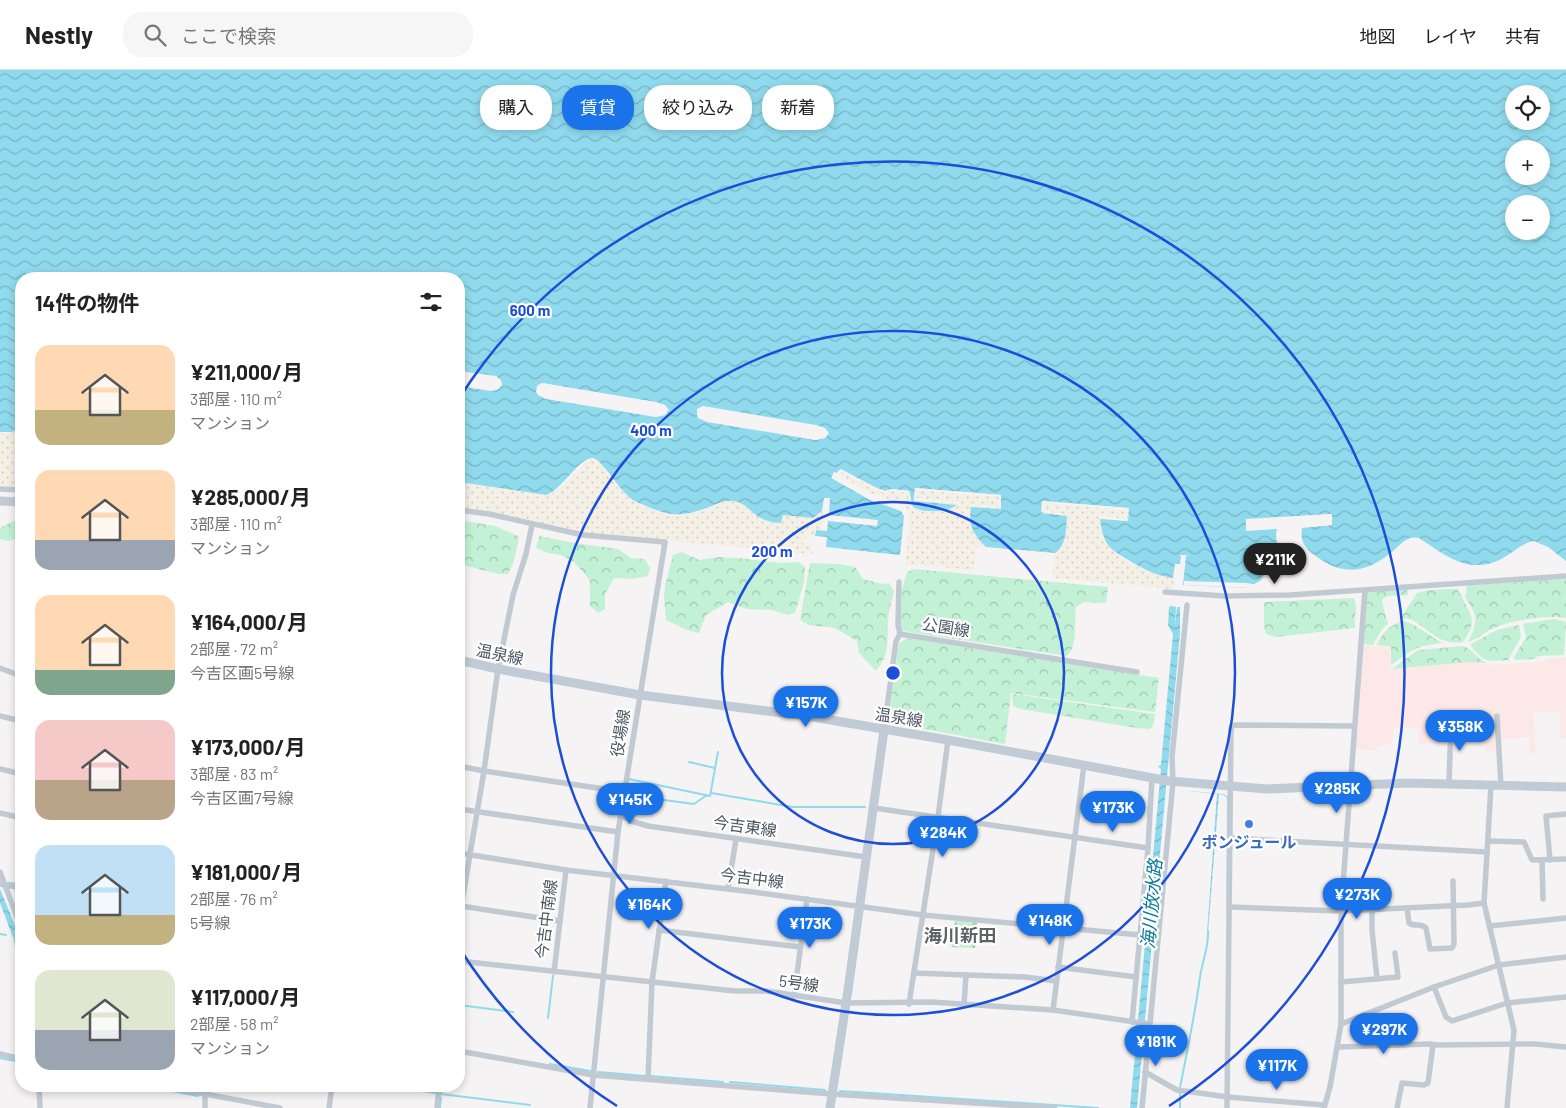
<!DOCTYPE html>
<html lang="ja">
<head>
<meta charset="utf-8">
<style>
  body { margin:0; font-family:Barlow,"Noto Sans JP",sans-serif; background:#f6f6f6; color:#222; height:100vh; display:flex; flex-direction:column; font-size:19px; white-space:nowrap }
  * { box-sizing:border-box; margin:0 }
  p { font-size:16px; color:#767676 }
  .icon { flex:none; width:28px; height:28px; fill:none; stroke:currentColor; stroke-width:2; stroke-linecap:round; stroke-linejoin:round }
  .map { position:relative; flex:1; overflow:hidden }
  .side { position:absolute; left:15px; top:202px; width:450px; height:820px; display:flex; flex-direction:column; background:#fff; border-radius:20px; box-shadow:0 2px 8px #0003 }
  .side>* { flex:none }
  .hud { position:absolute; left:480px; top:15px; width:475px; height:45px; display:flex; gap:10px }
  .tools { position:absolute; left:1505px; top:15px; display:grid; gap:10px }
  .tools a { display:grid; place-items:center; width:45px; height:45px; border-radius:50%; background:#fff; box-shadow:0 2px 8px #0003; font-size:25px }
  .price { position:absolute; translate:-50% -42px; padding:0 11px; border-radius:18px; background:#1a73e8; color:#fff; font-size:16px; line-height:32px; filter:drop-shadow(0 1px 2px #0008) }
  .price::after { content:''; position:absolute; left:50%; top:30px; width:15px; height:11px; margin-left:-8px; background:inherit; clip-path:polygon(0 0,100% 0,50% 100%) }
  .price.on { background:#222; color:#fff }
  ul { padding:0; list-style:none }
  li { display:flex; align-items:center; gap:15px; height:125px; padding:0 20px }
  li span { display:grid; place-items:center; flex:none; width:140px; height:100px; border-radius:15px; color:#555 }
  li>.icon { margin-inline-start:auto }
  span .icon { width:60px; height:60px; fill:#fffc; stroke-width:1 }
  li b { font-size:21px }
  h2 { display:flex; justify-content:space-between; align-items:center; height:60px; padding:0 20px; font-size:21px }
  .chip { padding:0 18px; border-radius:20px; background:#fff; box-shadow:0 2px 8px #0003; font-size:18px; line-height:45px }
  .chip.on { background:#1a73e8; color:#fff }
  header { display:flex; align-items:center; gap:30px; box-sizing:border-box; height:70px; padding:0 25px; background:#fff; border-bottom:1px solid #e0e0e0 }
  header strong { font-size:24px }
  nav { display:flex; gap:28px; margin-inline-start:auto; font-size:18px }
  .search { width:350px; height:45px; background:#f6f6f6; display:flex; align-items:center; gap:12px; box-sizing:border-box; padding:0 18px; border-radius:20px; color:#767676; font-size:19px }
  .map>svg:first-child { display:block }
</style>
</head>
<body>
<header>
<strong>Nestly</strong>
<div class="search"><svg class="icon" aria-label="search" viewBox="0 0 24 24"><circle cx="10" cy="10" r="6"/><path d="M15 15l6 6"/></svg>ここで検索</div>
<nav><a>地図</a><a>レイヤ</a><a>共有</a></nav>
</header>
<div class="map">
<svg width="1566" height="1038" viewBox="0 0 1566 1038">
  <defs>
    <pattern id="forest-crowns" width="20" height="18" patternUnits="userSpaceOnUse" patternTransform="scale(1.25)"><rect width="20" height="18" fill="#c3f1d5"/><path d="M2 6a3 3 0 1 1 6 0M12 15a3 3 0 1 1 6 0" fill="none" stroke="#a0c6b0"/></pattern>
    <pattern id="sand-dots" width="8" height="8" patternUnits="userSpaceOnUse" patternTransform="scale(1.25)"><rect width="8" height="8" fill="#f5f0e5"/><path d="M2 2h.1M6 6h.1" fill="none" stroke="#d4d0c7" stroke-width="1.8" stroke-linecap="round"/></pattern>
    <pattern id="cemetery-stones" width="16" height="16" patternUnits="userSpaceOnUse" patternTransform="scale(1.25)"><rect width="16" height="16" fill="#c3f1d5"/><path d="M2 7V4a2 2 0 0 1 4 0v3zM10 15v-3a2 2 0 0 1 4 0v3z" fill="#a0c6b0"/></pattern>
    <pattern id="water-waves" width="16" height="10" patternUnits="userSpaceOnUse" patternTransform="scale(1.25)"><rect width="16" height="10" fill="#90daee"/><path d="M0 5q4-4 8 0t8 0" fill="none" stroke="#78b4c4"/></pattern>
  </defs>
  <rect width="100%" height="100%" fill="#f5f3f3"/>
  <!-- medical -->
  <polygon fill="#fce8e6" points="1363,575 1390,578 1391,600 1470,592 1489,595 1545,592 1545,589 1566,587 1566,668 1560,668 1560,642 1533,642 1536,683 1530,683 1529,667 1496,670 1496,681 1485,682 1484,665 1452,666 1452,648 1449,649 1448,674 1419,673 1419,659 1394,657 1392,673 1378,676 1376,681 1355,679"/>
  <!-- forest -->
  <g fill="url(#forest-crowns)">
    <polygon points="21,447 21,462 17,464 15,469 8,471 0,469 0,458"/>
    <polygon points="459,450 495,456 518,466 519,468 514,491 508,504 498,504 459,494"/>
    <polygon points="539,466 575,473 618,479 631,488 645,489 650,498 648,506 633,509 614,508 605,524 605,539 598,543 590,536 590,511 584,503 574,492 561,485 548,483 536,478"/>
    <polygon points="682,482 699,490 720,487 739,488 780,493 798,492 805,497 804,512 795,543 788,545 772,540 747,539 728,532 706,545 699,563 687,560 666,550 664,527 665,516 673,485"/>
    <path d="M810 493 839 494 855 497 863 509 882 514 889 513 894 521C892 531 888 542 888 552 887 573 890 583 876 601L859 583 857 571 835 558 809 555 800 550Z"/>
    <path d="M914 499 1108 517 1106 533 1084 532 1076 537C1074 550 1078 577 1067 586L903 561 900 556 902 520 907 502Z"/>
    <path d="M1566 509V548C1547 545 1514 550 1496 557 1486 561 1478 569 1468 572 1472 564 1478 552 1474 543 1472 536 1466 531 1465 524L1467 523 1466 515Z"/>
    <polygon points="1410,519 1407,521 1408,525 1389,526 1383,528 1382,532 1388,554 1382,559 1373,575 1363,574 1367,522"/>
    <path d="M1449 519H1458L1459 523 1461 524C1469 546 1480 548 1463 572 1456 573 1450 573 1443 570 1429 565 1417 547 1401 548L1417 523 1429 520Z"/>
    <path d="M1354 528C1358 539 1354 547 1355 558L1276 567 1266 564 1264 556V532Z"/>
    <polygon points="1554,549 1566,552 1564,585 1538,586 1534,589 1515,590 1514,587 1526,567 1523,554"/>
    <path d="M1404 551C1418 555 1430 567 1443 573 1415 576 1413 579 1391 595V577L1377 575C1382 562 1391 554 1404 551Z"/>
    <path d="M1519 555 1521 567 1508 590C1486 591 1485 593 1471 576V574L1497 560Z"/>
    <polygon points="907,568 1159,608 1155,642 1011,623 1005,674 892,653 889,645 899,573"/>
    <path d="M1463 576C1473 579 1477 589 1486 593L1470 592 1392 599 1418 580Z"/>
    <polygon points="1012,624 1155,644 1153,656 1149,659 1137,658 1020,639 1013,636"/>
  </g>
  <!-- sand -->
  <g fill="url(#sand-dots)">
    <polygon points="21,360 21,418 0,416 0,363 12,363"/>
    <path d="M591 389C594 389 598 390 601 393 603 396 604 400 606 403 616 416 628 429 643 436 672 449 683 447 712 437 719 434 727 430 734 431 754 435 754 453 781 453L783 445 813 448 823 441 821 461 816 460 815 466 807 465V469H802L801 472 809 476 813 484 579 462 459 438V422L465 420 466 414 546 425C564 421 575 399 591 389Z"/>
    <path d="M839 400H842L872 416 885 421 892 419 909 421 913 437C924 443 947 444 957 435L914 430 915 418 1001 425V439L971 436C968 454 974 465 986 477H977L974 500 918 495H911L905 497 910 444 905 436 871 424 837 403Z"/>
    <path d="M1042 431 1129 438 1128 451 1100 449C1101 455 1101 462 1104 468 1115 490 1151 505 1174 508L1173 519 1052 508 1055 483C1068 476 1066 459 1068 446L1041 443Z"/>
  </g>
  <!-- cemetery -->
  <polygon fill="url(#cemetery-stones)" points="955,850 977,852 975,878 951,877"/>
  <!-- water -->
  <g fill="url(#water-waves)" fill-rule="evenodd">
    <path d="M0 0H1566V491L1548 477 1534 471C1522 473 1514 482 1503 488 1470 506 1446 486 1419 468 1407 465 1401 474 1393 481 1366 504 1342 507 1313 484 1304 477 1300 470 1302 458L1332 455V444L1246 449V461L1277 459C1274 467 1279 475 1277 483 1275 495 1265 501 1261 510L1248 518 1183 515 1186 486 1189 485H1179L1181 486 1180 494H1175L1173 508C1152 505 1138 496 1120 485 1116 482 1111 479 1108 475 1103 467 1101 458 1100 449L1128 451 1129 438 1042 431 1041 443 1067 446C1066 459 1067 475 1055 483L986 477C973 464 968 455 971 437L1001 439V425L915 418 914 431 957 435C947 443 924 443 913 437L909 421 892 419 885 421 873 416 841 399 837 403 834 402 831 408 870 430 901 441 904 446 900 485 826 477 827 467 815 466 816 460 827 461 828 451 877 456 878 450 829 445 830 428H824L822 441 813 448 783 445 781 453C772 452 764 451 756 445 749 439 744 433 734 431 726 430 719 433 712 436 684 446 674 448 646 436 639 433 631 430 626 424 618 417 601 389 593 388 579 387 562 420 546 425L466 413 464 420 459 421V315L491 320 500 318 501 310 459 301V209H21V359L12 362H0ZM1514 24H1541V51H1514ZM1514 79H1541V106H1514ZM1514 134H1541V161H1514ZM542 313 665 335 667 343 656 347 538 325 537 316ZM700 337 825 358 827 366 816 370 698 348Z"/>
    <polygon points="1171,536 1176,537 1175,556 1177,537 1180,537 1180,563 1137,1038 1130,1038 1161,699 1158,696 1161,695 1173,564 1168,555 1169,537"/>
    <polygon points="1178,720 1224,724 1228,727 1226,900 1227,728 1224,725 1219,724 1208,862 1207,863 1217,724"/>
    <polygon points="0,819 19,865 21,887 21,930 14,870 0,833"/>
  </g>
  <!-- pier -->
  <g fill="#f5f3f3" fill-rule="evenodd">
    <polygon points="459,301 496,306 501,310 502,315 497,320 491,321 459,316 459,313 495,318 498,316 499,313 495,309 459,304"/>
    <path d="M542 313 656 332 665 335 669 340 665 345 656 347 546 329 538 325 536 322 537 316ZM543 316 655 334 663 337 665 340 663 342 656 344 547 326 539 321V318Z"/>
    <path d="M703 336 816 355 825 358 829 363 825 368 816 370 707 352 698 348 697 345V339ZM703 339 815 357 824 360 826 363 823 366 816 367 707 349 699 344 700 341Z"/>
    <polygon points="839,400 842,400 872,417 885,421 892,419 909,421 911,435 914,441 909,436 908,423 892,421 884,423 872,418 841,402 839,404 837,403"/>
    <polygon points="915,418 1001,425 1000,438 969,435 972,434 999,437 999,427 917,420 916,428 957,432 959,434 914,430"/>
    <polygon points="1042,431 1128,438 1127,451 1098,448 1100,446 1126,449 1126,440 1044,433 1044,441 1069,445 1042,442"/>
    <polygon points="1331,444 1332,455 1300,457 1330,453 1330,446 1248,452 1248,458 1276,457 1279,458 1246,460 1246,450"/>
    <polygon points="1184,511 1247,513 1257,515 1249,518 1209,516 1184,515"/>
  </g>
  <g fill="none" stroke-linecap="round" stroke-linejoin="round">
    <!-- stream -->
    <g stroke="#90daee" stroke-width="2">
      <polyline points="18,647 21,634"/>
      <polyline points="689,692 715,698"/>
      <polyline points="629,709 710,726 718,682"/>
      <polyline points="711,723 793,737 865,737"/>
      <polyline points="627,725 694,734 707,725"/>
      <polyline points="8,813 21,814"/>
      <polyline points="0,864 6,865"/>
      <polyline points="459,935 513,942"/>
      <polyline points="548,948 553,906"/>
      <polyline points="0,988 20,992"/>
      <polyline points="550,994 590,1001"/>
      <polyline points="598,1002 645,1006"/>
      <polyline points="650,1006 723,1012"/>
      <polyline points="730,1012 825,1020"/>
      <polyline points="146,1016 198,1026"/>
      <polyline points="388,1016 436,1023"/>
      <polyline points="442,1016 441,1024 530,1035"/>
      <path d="M1180 1018C1187 981 1195 945 1200 907 1202 892 1209 877 1208 861"/>
      <polyline points="840,1021 1098,1038"/>
      <polyline points="1180,1023 1180,1038"/>
      <polyline points="440,1038 441,1028"/>
    </g>
    <!-- street -->
    <g stroke="#c1cad2" stroke-width="5.5">
      <polyline points="0,419 21,420"/>
      <polyline points="459,440 489,444 583,465 665,472 618,762 590,1038"/>
      <polyline points="899,512 898,555 900,564"/>
      <polyline points="1165,522 1224,526 1290,525 1566,506"/>
      <polyline points="0,598 21,606"/>
      <polyline points="0,646 21,651"/>
      <polyline points="1497,646 1501,716"/>
      <polyline points="884,660 896,571 900,564 1137,602"/>
      <polyline points="459,696 484,701 624,722"/>
      <polyline points="0,699 21,704"/>
      <polyline points="1449,714 1451,651"/>
      <polyline points="1491,716 1484,833 1514,960 1507,1038"/>
      <polyline points="874,738 1148,778"/>
      <polyline points="459,739 618,762"/>
      <polyline points="0,743 21,748"/>
      <polyline points="621,745 631,751 648,756 866,787"/>
      <polyline points="1230,768 1487,782"/>
      <polyline points="1488,771 1524,772 1532,790 1566,789"/>
      <polyline points="459,783 566,800 753,822 923,845 1140,865"/>
      <polyline points="1542,790 1543,829"/>
      <polyline points="1550,790 1546,746 1566,744"/>
      <polyline points="0,802 21,858"/>
      <polyline points="0,814 21,818"/>
      <polyline points="728,819 736,769"/>
      <polyline points="461,836 560,851"/>
      <polyline points="1230,837 1341,841 1468,835 1484,833"/>
      <path d="M1407 838 1409 853C1414 857 1421 853 1426 858L1430 879 1452 878 1454 874 1453 811"/>
      <polyline points="1372,839 1372,860 1377,909"/>
      <polyline points="459,850 484,701 498,599 513,525 526,484 532,455"/>
      <polyline points="1490,856 1566,848"/>
      <polyline points="659,860 800,877"/>
      <polyline points="459,891 735,921 766,921 846,933 931,932 1053,940 1149,954"/>
      <polyline points="1058,897 1136,907"/>
      <polyline points="554,902 566,800"/>
      <polyline points="914,903 966,905 964,935"/>
      <polyline points="966,905 1025,907 1056,911"/>
      <polyline points="1341,912 1398,907 1395,883"/>
      <polyline points="1434,917 1446,947 1452,951 1507,933 1566,927"/>
      <polyline points="794,926 807,829"/>
      <polyline points="909,934 938,747 948,670"/>
      <polyline points="1053,940 1084,695"/>
      <polyline points="1132,952 1148,778 1152,708"/>
      <polyline points="1341,954 1434,917 1499,895 1566,887"/>
      <polyline points="1338,977 1429,974 1439,975 1535,974 1566,977"/>
      <polyline points="459,981 593,1005 831,1024 1055,1038"/>
      <polyline points="0,984 21,989"/>
      <polyline points="1145,1002 1177,1020 1228,1027 1324,1035"/>
      <polyline points="648,1009 652,912 666,811"/>
      <polyline points="39,1016 40,1038"/>
      <polyline points="162,1016 280,1038"/>
      <polyline points="205,1038 205,1016"/>
      <polyline points="329,1038 332,1016"/>
      <polyline points="437,1038 439,1016"/>
      <polyline points="1142,1038 1173,712 1172,687 1187,535"/>
      <polyline points="1227,1038 1231,658 1234,655 1354,656"/>
      <polyline points="1324,1038 1330,1017 1341,954 1341,841 1365,520"/>
      <polyline points="1397,1038 1402,1013 1424,1015 1428,1013 1433,975"/>
    </g>
    <!-- secondary -->
    <g stroke="#c1cbd6" stroke-width="9">
      <polyline points="0,431 21,432"/>
      <polyline points="459,590 498,599 640,625 807,646 948,670 1169,711 1267,719 1408,713 1566,717"/>
      <polyline points="830,1038 848,920 884,660"/>
    </g>
  </g>
  <!-- distance rings -->
  <g fill="none" stroke="#1d4ed8" stroke-width="2.5">
    <circle cx="893" cy="603" r="171"/>
    <circle cx="893" cy="603" r="342"/>
    <path d="M617 1036A513 513 0 0 1 460 879M460 327A513 513 0 1 1 1169 1036"/>
  </g>
  <!-- markers -->
  <circle fill="#3f7fe0" stroke="#fff" stroke-width="2" cx="1249" cy="754" r="5"/>
  <g text-anchor="middle" stroke-width="4.5" stroke-linejoin="round" paint-order="stroke">
    <!-- street labels -->
    <g font-size="16" fill="#4a5661" stroke="#fff">
      <text transform="translate(946 557) rotate(9)" y="6">公園線</text>
      <text transform="translate(500 584) rotate(12)" y="6">温泉線</text>
      <text transform="translate(899 647) rotate(9)" y="6">温泉線</text>
      <text transform="translate(620 663) rotate(-81)" y="6">役場線</text>
      <text transform="translate(745 756) rotate(8)" y="6">今吉東線</text>
      <text transform="translate(752 808) rotate(7)" y="6">今吉中線</text>
      <text transform="translate(546 849) rotate(-83)" y="6">今吉中南線</text>
      <text transform="translate(799 913) rotate(8)" y="6">5号線</text>
    </g>
    <!-- shop labels -->
    <g font-size="16" font-weight="bold" fill="#366cbe" stroke="#fff">
      <text x="1249" y="778">ボンジュール</text>
    </g>
    <!-- water labels -->
    <g font-size="18" font-style="italic" fill="#0c7c9b" stroke="#fff">
      <text transform="translate(1152 834) rotate(-85)" y="6">海川放水路</text>
    </g>
    <!-- neighbourhood labels -->
    <g font-size="18" font-weight="bold" fill="#5f6368" stroke="#fff">
      <text x="960" y="872">海川新田</text>
    </g>
  </g>
  <circle cx="893" cy="603" r="8" fill="#1d4ed8" stroke="#fff" stroke-width="2.5"/>
  <g font-size="15" text-anchor="middle" font-weight="bold" fill="#1d4ed8" stroke="#fff" stroke-width="4.5" stroke-linejoin="round" paint-order="stroke">
    <text x="530" y="246">600 m</text>
    <text x="651" y="366">400 m</text>
    <text x="772" y="487">200 m</text>
  </g>
</svg>
<div class="tools">
<a><svg class="icon" aria-label="locate" viewBox="0 0 24 24"><circle cx="12" cy="12" r="6"/><path d="M12 2v4M12 18v4M2 12h4M18 12h4"/></svg></a>
<a>+</a>
<a>−</a>
</div>
<b class="price on" style="left:1275px;top:515px">¥211K</b>
<b class="price" style="left:806px;top:658px">¥157K</b>
<b class="price" style="left:1460px;top:682px">¥358K</b>
<b class="price" style="left:1337px;top:744px">¥285K</b>
<b class="price" style="left:630px;top:755px">¥145K</b>
<b class="price" style="left:1113px;top:763px">¥173K</b>
<b class="price" style="left:943px;top:788px">¥284K</b>
<b class="price" style="left:1357px;top:850px">¥273K</b>
<b class="price" style="left:649px;top:860px">¥164K</b>
<b class="price" style="left:1050px;top:876px">¥148K</b>
<b class="price" style="left:810px;top:879px">¥173K</b>
<b class="price" style="left:1384px;top:985px">¥297K</b>
<b class="price" style="left:1156px;top:997px">¥181K</b>
<b class="price" style="left:1277px;top:1021px">¥117K</b>
<div class="hud">
<a class="chip">購入</a>
<a class="chip on">賃貸</a>
<a class="chip">絞り込み</a>
<a class="chip">新着</a>
</div>
<section class="side">
<h2>14件の物件<svg class="icon" aria-label="filters" viewBox="0 0 24 24"><path d="M4 7h16M4 17h16"/><circle cx="9" cy="7" r="2"/><circle cx="15" cy="17" r="2"/></svg></h2>
<ul>
<li><span style="background:linear-gradient(#ffd9b3 65%,#c2b280 0)"><svg class="icon" aria-label="home" viewBox="0 0 24 24"><path d="M3 11l9-7 9 7M6 9v11h12V9"/></svg></span><div><b>¥211,000/月</b><p>3部屋 · 110 m²</p><p>マンション</p></div></li>
<li><span style="background:linear-gradient(#ffd9b3 70%,#9aa5b1 0)"><svg class="icon" aria-label="home" viewBox="0 0 24 24"><path d="M3 11l9-7 9 7M6 9v11h12V9"/></svg></span><div><b>¥285,000/月</b><p>3部屋 · 110 m²</p><p>マンション</p></div></li>
<li><span style="background:linear-gradient(#ffd9b3 75%,#7fa58c 0)"><svg class="icon" aria-label="home" viewBox="0 0 24 24"><path d="M3 11l9-7 9 7M6 9v11h12V9"/></svg></span><div><b>¥164,000/月</b><p>2部屋 · 72 m²</p><p>今吉区画5号線</p></div></li>
<li><span style="background:linear-gradient(#f6c9c9 60%,#b9a48a 0)"><svg class="icon" aria-label="home" viewBox="0 0 24 24"><path d="M3 11l9-7 9 7M6 9v11h12V9"/></svg></span><div><b>¥173,000/月</b><p>3部屋 · 83 m²</p><p>今吉区画7号線</p></div></li>
<li><span style="background:linear-gradient(#bfe0f5 70%,#c2b280 0)"><svg class="icon" aria-label="home" viewBox="0 0 24 24"><path d="M3 11l9-7 9 7M6 9v11h12V9"/></svg></span><div><b>¥181,000/月</b><p>2部屋 · 76 m²</p><p>5号線</p></div></li>
<li><span style="background:linear-gradient(#dfe7d0 60%,#9aa5b1 0)"><svg class="icon" aria-label="home" viewBox="0 0 24 24"><path d="M3 11l9-7 9 7M6 9v11h12V9"/></svg></span><div><b>¥117,000/月</b><p>2部屋 · 58 m²</p><p>マンション</p></div></li>
</ul>
</section>
</div>
</body>
</html>
